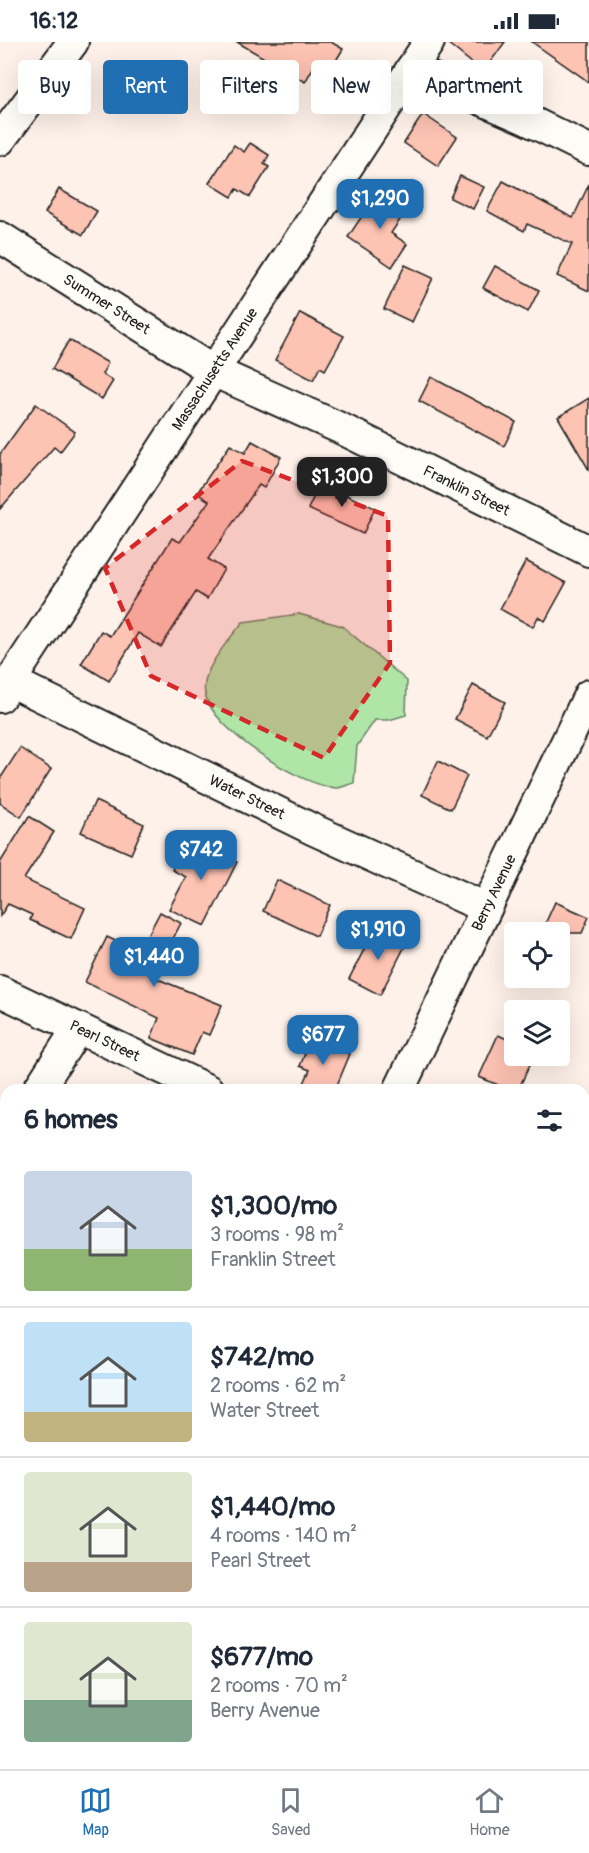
<!DOCTYPE html>
<html lang="en">
<head>
<meta charset="utf-8">
<style>
  body { margin:0; font-family:Pangolin,sans-serif; background:#f6f6f7; color:#1f2937; height:100vh; display:flex; flex-direction:column; font-size:22px; white-space:nowrap }
  * { box-sizing:border-box; margin:0 }
  p { font-size:20px; color:#747a83 }
  .icon { flex:none; width:33px; height:33px; fill:none; stroke:currentColor; stroke-width:2; stroke-linecap:round; stroke-linejoin:round }
  .map { position:relative; flex:1; overflow:hidden }
  .details { position:absolute; left:0px; top:1042px; width:590px; height:686px; display:flex; flex-direction:column; background:#fff; border-radius:18px 18px 0 0; box-shadow:0 6px 24px #0002 }
  .details>* { flex:none }
  .top-card { position:absolute; left:18px; top:18px; width:554px; height:54px; display:flex; gap:12px }
  .tools { position:absolute; left:504px; top:880px; display:grid; gap:12px }
  .tools a { display:grid; place-items:center; width:66px; height:66px; border-radius:6px; background:#fff; box-shadow:0 6px 24px #0002; font-size:30px }
  .price { position:absolute; translate:-50% -51px; padding:0 14px; border-radius:12px; background:#1f6fb2; color:#fff; font-size:20px; line-height:39px; filter:drop-shadow(0 2px 3px #0008) }
  .price::after { content:''; position:absolute; left:50%; top:36px; width:18px; height:14px; margin-left:-9px; background:inherit; clip-path:polygon(0 0,100% 0,50% 100%) }
  .price.current { background:#222; color:#fff }
  ul { padding:0; list-style:none }
  li { display:flex; align-items:center; gap:18px; height:150px; padding:0 24px }
  li+li { border-top:2px solid #e0e1e3 }
  li span { display:grid; place-items:center; flex:none; width:168px; height:120px; border-radius:6px; color:#555 }
  li>.icon { margin-inline-start:auto }
  span .icon { width:72px; height:72px; fill:#fffc; stroke-width:1 }
  li b { font-size:26px }
  h2 { display:flex; justify-content:space-between; align-items:center; height:72px; padding:0 24px; font-size:26px }
  .chip { padding:0 21px; border-radius:6px; background:#fff; box-shadow:0 6px 24px #0002; font-size:21px; line-height:54px }
  .chip.current { background:#1f6fb2; color:#fff }
  .status { display:flex; justify-content:space-between; align-items:center; height:42px; padding:0 30px; background:#fff; direction:ltr }
  .status svg { height:16px; fill:currentColor }
  .tabs { display:flex; justify-content:space-around; align-items:center; height:84px; border-top:2px solid #e0e1e3; background:#fff; font-size:16px; color:#747a83 }
  .tabs a { display:grid; justify-items:center; gap:3px }
  .tabs .current { color:#1f6fb2 }
  .map>svg:first-child { display:block }
</style>
</head>
<body>
<div class="status"><b>16:12</b><svg viewBox="0 0 49 12"><path d="M0 12V9h3v3zM5 12V6h3v6zM10 12V3h3v9zM15 12V0h3v12zM26 1h20v11H26zM47 4h2v5h-2z"/></svg></div>
<div class="map">
<svg width="589" height="1727" viewBox="0 0 589 1727">
  <rect width="100%" height="100%" fill="#fdf1e9"/>
  <filter id="ink" filterUnits="userSpaceOnUse"><feTurbulence type="fractalNoise" baseFrequency=".0167" numOctaves="2"/><feDisplacementMap in="SourceGraphic" scale="12" xChannelSelector="R" yChannelSelector="G"/><feConvolveMatrix kernelMatrix="1 2 1 2 8 2 1 2 1" color-interpolation-filters="sRGB"/></filter>
  <g filter="url(#ink)">
    <!-- green -->
    <g fill="#afe5a7" stroke="#668062" stroke-width="1.5">
      <path d="M299 572 342 584 407 639 406 673 389 678H375L357 704 354 741C349 742 341 746 336 746 300 744 212 687 205 652 200 628 229 598 243 580Z"/>
      <polygon points="6,1481 6,1607 0,1602 0,1487"/>
      <polygon points="6,1701 6,1722 160,1722 163,1727 0,1727 0,1706"/>
    </g>
    <!-- building -->
    <g fill="#fdc3b3" stroke="#1c1c1c" stroke-width="1.5">
      <polygon points="237,0 331,0 343,7 331,27 317,19 305,40"/>
      <polygon points="446,0 505,0 483,30"/>
      <polygon points="532,0 589,0 589,40"/>
      <polygon points="423,72 457,95 438,124 404,101"/>
      <polygon points="250,101 269,113 264,122 269,125 250,155 237,147 232,155 209,141 234,103 244,110"/>
      <polygon points="460,134 484,145 473,167 450,156"/>
      <polygon points="503,139 573,176 589,142 589,249 557,234 572,202 527,182 524,189 487,169"/>
      <polygon points="59,147 97,169 83,193 45,171"/>
      <polygon points="378,150 406,169 391,191 407,202 392,225 348,195"/>
      <polygon points="405,223 433,236 412,280 384,267"/>
      <polygon points="495,224 539,248 528,270 483,246"/>
      <polygon points="300,271 344,294 325,328 320,325 313,338 275,318"/>
      <polygon points="69,298 108,321 102,332 113,339 102,357 52,327"/>
      <polygon points="431,335 516,380 504,404 419,359"/>
      <polygon points="589,356 589,428 558,375"/>
      <polygon points="36,362 75,390 60,410 54,405 0,467 0,412"/>
      <polygon points="252,399 281,415 264,446 259,443 208,517 224,527 207,557 196,550 161,605 138,591 109,639 81,622 101,589 110,594 172,496 180,500 209,459 197,451 230,403 245,411"/>
      <polygon points="320,441 375,466 363,492 308,467"/>
      <polygon points="526,519 566,541 545,579 538,575 533,585 500,567"/>
      <polygon points="473,643 505,660 487,694 455,677"/>
      <polygon points="20,706 51,727 21,775 0,761 0,737"/>
      <polygon points="438,719 467,734 451,767 422,753"/>
      <polygon points="95,759 144,782 131,812 81,790"/>
      <polygon points="29,774 54,790 24,837 85,866 71,897 30,878 32,873 8,862 0,874 0,821"/>
      <polygon points="188,796 237,820 205,884 169,867 186,835 172,828"/>
      <polygon points="277,838 330,863 316,894 263,869"/>
      <polygon points="555,860 589,875 582,891 541,891"/>
      <polygon points="160,870 181,881 153,935 222,963 209,993 202,990 192,1013 151,996 159,976 85,940 107,895 139,910"/>
      <polygon points="375,886 406,902 380,953 349,937"/>
      <polygon points="498,993 514,1000 514,1014 534,1014 518,1048 510,1048 479,1035"/>
      <polygon points="311,996 350,1012 335,1048 301,1048 310,1028 300,1024"/>
    </g>
    <g fill="none" stroke-linecap="round" stroke-linejoin="round">
      <!-- minor casing -->
      <g stroke="#1c1c1c" stroke-width="34">
        <g id="minor">
          <polyline points="411,27 528,78 589,108"/>
          <polyline points="0,98 73,0"/>
          <path id="s1" d="M0 195 213 329 342 387 589 509"/>
          <path id="s2" d="M10 639 312 787 486 866"/>
          <path id="s3" d="M0 655 429 0"/>
          <path id="s4" d="M0 949 208 1048"/>
          <polyline points="38,1048 78,986"/>
          <path id="s5" d="M399 1048 589 653"/>
          <polyline points="0,1106 6,1097"/>
          <polyline points="584,1394 589,1346"/>
          <polyline points="584,1410 589,1494"/>
          <polyline points="0,1419 6,1423"/>
          <polyline points="584,1690 589,1690"/>
          <polyline points="308,1722 308,1727"/>
        </g>
      </g>
      <!-- minor -->
      <use href="#minor" stroke="#fdfcf7" stroke-width="30"/>
    </g>
  </g>
  <!-- marked area -->
  <path fill="#d62828" fill-opacity="0.2" stroke="#d62828" stroke-width="4.5" stroke-dasharray="12 8" stroke-linejoin="round" d="M242 419 388 474 390 621 324 716 151 634 105 526Z"/>
  <g text-anchor="middle" stroke-width="4.5" stroke-linejoin="round" paint-order="stroke">
    <!-- street labels -->
    <g font-size="15" fill="#1c1c1c" stroke="#fdfcf7">
      <text dy="5" stroke="none"><textPath href="#s1" startOffset="126">Summer Street</textPath></text>
      <text dy="5" stroke="none"><textPath href="#s3" startOffset="392">Massachusetts Avenue</textPath></text>
      <text dy="5" stroke="none"><textPath href="#s1" startOffset="532">Franklin Street</textPath></text>
      <text dy="5" stroke="none"><textPath href="#s2" startOffset="264">Water Street</textPath></text>
      <text dy="5" stroke="none"><textPath href="#s5" startOffset="219">Berry Avenue</textPath></text>
      <text dy="5" stroke="none"><textPath href="#s4" startOffset="116">Pearl Street</textPath></text>
    </g>
  </g>
</svg>
<div class="tools">
<a><svg class="icon" aria-label="locate" viewBox="0 0 24 24"><circle cx="12" cy="12" r="6"/><path d="M12 2v4M12 18v4M2 12h4M18 12h4"/></svg></a>
<a><svg class="icon" aria-label="layers" viewBox="0 0 24 24"><path d="M12 4l9 5-9 5-9-5zM3 14l9 5 9-5"/></svg></a>
</div>
<b class="price" style="left:380px;top:188px">$1,290</b>
<b class="price current" style="left:342px;top:466px">$1,300</b>
<b class="price" style="left:201px;top:839px">$742</b>
<b class="price" style="left:378px;top:919px">$1,910</b>
<b class="price" style="left:154px;top:946px">$1,440</b>
<b class="price" style="left:323px;top:1024px">$677</b>
<div class="top-card">
<a class="chip">Buy</a>
<a class="chip current">Rent</a>
<a class="chip">Filters</a>
<a class="chip">New</a>
<a class="chip">Apartment</a>
</div>
<section class="details">
<h2>6 homes<svg class="icon" aria-label="filters" viewBox="0 0 24 24"><path d="M4 7h16M4 17h16"/><circle cx="9" cy="7" r="2"/><circle cx="15" cy="17" r="2"/></svg></h2>
<ul>
<li><span style="background:linear-gradient(#c9d6e8 65%,#8fb573 0)"><svg class="icon" aria-label="home" viewBox="0 0 24 24"><path d="M3 11l9-7 9 7M6 9v11h12V9"/></svg></span><div><b>$1,300/mo</b><p>3 rooms · 98 m²</p><p>Franklin Street</p></div></li>
<li><span style="background:linear-gradient(#bfe0f5 75%,#c2b280 0)"><svg class="icon" aria-label="home" viewBox="0 0 24 24"><path d="M3 11l9-7 9 7M6 9v11h12V9"/></svg></span><div><b>$742/mo</b><p>2 rooms · 62 m²</p><p>Water Street</p></div></li>
<li><span style="background:linear-gradient(#dfe7d0 75%,#b9a48a 0)"><svg class="icon" aria-label="home" viewBox="0 0 24 24"><path d="M3 11l9-7 9 7M6 9v11h12V9"/></svg></span><div><b>$1,440/mo</b><p>4 rooms · 140 m²</p><p>Pearl Street</p></div></li>
<li><span style="background:linear-gradient(#dfe7d0 65%,#7fa58c 0)"><svg class="icon" aria-label="home" viewBox="0 0 24 24"><path d="M3 11l9-7 9 7M6 9v11h12V9"/></svg></span><div><b>$677/mo</b><p>2 rooms · 70 m²</p><p>Berry Avenue</p></div></li>
</ul>
</section>
</div>
<nav class="tabs">
<a class="current"><svg class="icon" aria-label="map" viewBox="0 0 24 24"><path d="M3 6l6-2 6 2 6-2v14l-6 2-6-2-6 2zM9 4v14M15 6v14"/></svg>Map</a>
<a><svg class="icon" aria-label="saved" viewBox="0 0 24 24"><path d="M7 4h10v16l-5-4-5 4z"/></svg>Saved</a>
<a><svg class="icon" aria-label="home" viewBox="0 0 24 24"><path d="M3 11l9-7 9 7M6 9v11h12V9"/></svg>Home</a>
</nav>
</body>
</html>
